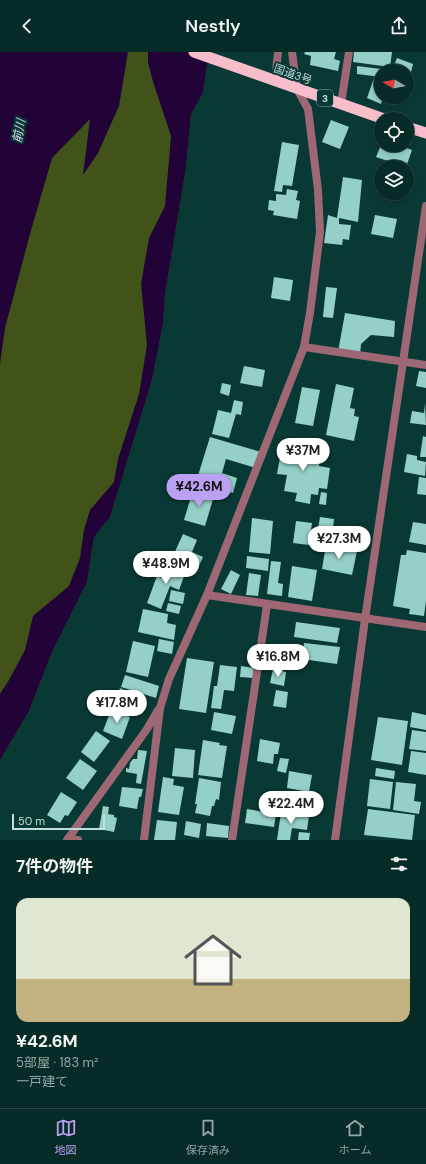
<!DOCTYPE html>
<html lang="ja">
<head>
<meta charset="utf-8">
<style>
  body { margin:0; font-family:"DM Sans","Noto Sans JP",sans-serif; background:#10332f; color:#f1f3f6; height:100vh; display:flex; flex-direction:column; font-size:15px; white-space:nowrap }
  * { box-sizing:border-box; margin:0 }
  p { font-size:13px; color:#98a7a7 }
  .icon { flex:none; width:22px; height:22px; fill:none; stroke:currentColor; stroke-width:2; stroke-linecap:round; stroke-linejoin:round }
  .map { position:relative; height:788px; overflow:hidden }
  .details { display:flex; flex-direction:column; background:#072b27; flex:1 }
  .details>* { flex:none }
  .needle { width:26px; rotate:279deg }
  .tools { position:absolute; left:374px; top:12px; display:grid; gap:8px }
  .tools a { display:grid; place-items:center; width:40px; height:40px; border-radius:50%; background:#072b27; box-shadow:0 2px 6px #0003,0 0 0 1px #284744; font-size:20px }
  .scale { position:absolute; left:12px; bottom:10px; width:93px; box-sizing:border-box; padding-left:4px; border:2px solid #c1ded9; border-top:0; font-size:11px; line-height:14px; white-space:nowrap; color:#c1ded9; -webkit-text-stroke:3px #093934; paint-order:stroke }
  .price { position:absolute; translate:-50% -34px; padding:0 9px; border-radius:14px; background:#fff; color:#222; font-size:13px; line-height:26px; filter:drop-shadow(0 1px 2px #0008) }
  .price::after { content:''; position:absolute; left:50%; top:24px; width:12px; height:9px; margin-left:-6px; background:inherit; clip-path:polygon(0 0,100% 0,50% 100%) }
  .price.active { background:#bca0f2; color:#111 }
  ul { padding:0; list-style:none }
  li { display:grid; align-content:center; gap:8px; height:212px; padding:0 16px }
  li span { display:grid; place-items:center; height:124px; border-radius:12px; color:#555 }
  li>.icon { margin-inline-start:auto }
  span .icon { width:72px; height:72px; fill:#fffc; stroke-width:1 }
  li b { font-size:17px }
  h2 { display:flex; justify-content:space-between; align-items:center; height:48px; padding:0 16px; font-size:17px }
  header { display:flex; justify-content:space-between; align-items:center; height:52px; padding:0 16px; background:#072b27; font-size:18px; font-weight:600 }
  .menu { display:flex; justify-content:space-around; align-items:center; height:56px; border-top:1px solid #284744; background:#072b27; font-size:11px; color:#98a7a7 }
  .menu a { display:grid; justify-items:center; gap:2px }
  .menu .active { color:#bca0f2 }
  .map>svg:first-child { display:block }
</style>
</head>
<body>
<header><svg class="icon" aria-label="back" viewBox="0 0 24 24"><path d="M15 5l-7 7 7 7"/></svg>Nestly<svg class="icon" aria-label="share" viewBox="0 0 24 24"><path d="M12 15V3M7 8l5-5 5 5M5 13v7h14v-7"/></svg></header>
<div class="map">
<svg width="426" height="788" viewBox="0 0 426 788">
  <rect width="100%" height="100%" fill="#093934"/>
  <!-- green -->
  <polygon fill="#415318" points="83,0 209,0 203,41 191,62 186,115 165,242 163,272 152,328 110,465 94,485 87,530 52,600 29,659 0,708 0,99"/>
  <!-- water -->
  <g fill="#210338">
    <polygon points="0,0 128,0 119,54 98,101 83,123 90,67 52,106 30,182 5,276 0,312"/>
    <polygon points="148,0 209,0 203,41 191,62 186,115 165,242 163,272 152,328 110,465 94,485 87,530 52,600 29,659 0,708 0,642 9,628 25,598 33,564 69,534 80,506 84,478 90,458 114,430 118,407 139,342 147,293 141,232 149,186 165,154 171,84 154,33 148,11"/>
  </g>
  <!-- building -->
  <g fill="#95d0c8">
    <polygon points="305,0 336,0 334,7 340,9 338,19 310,13 311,4 304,2"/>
    <polygon points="354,0 392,0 390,15 353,10"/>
    <polygon points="397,6 413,12 411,20 394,14"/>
    <polygon points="357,14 389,18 389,19 381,19 381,25 357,22"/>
    <polygon points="374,26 381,29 381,45 383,45 381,52 367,46"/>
    <polygon points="331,68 349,75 340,97 322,90"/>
    <polygon points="282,90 299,93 292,134 283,133 282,140 274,139"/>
    <polygon points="381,93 398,93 412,98 406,115 376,105"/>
    <polygon points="343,125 362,128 358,170 339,166 339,172 351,173 349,188 343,187 342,193 324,191 328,163 337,166"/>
    <polygon points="287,137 298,139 296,148 300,149 297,167 273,163 274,159 268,158 269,148 276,149 276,142 286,143"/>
    <polygon points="375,163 397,167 393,186 371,182"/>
    <polygon points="274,225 293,228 290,249 271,246"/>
    <polygon points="326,235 337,236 333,266 323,265"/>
    <polygon points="345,261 395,269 394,285 371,283 361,292 360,303 338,300"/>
    <polygon points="244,314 265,318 262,335 240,331"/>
    <polygon points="419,319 426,320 426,336 416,334"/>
    <polygon points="222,331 231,333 229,344 220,341"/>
    <polygon points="336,332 354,336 350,356 355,357 354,364 359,365 354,389 326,383"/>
    <polygon points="302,335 320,338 313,374 295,371"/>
    <polygon points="234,348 243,350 241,363 236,362 229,386 212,382 218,358 231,361"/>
    <polygon points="425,351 426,373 410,371 412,359 424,361"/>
    <polygon points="423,384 426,385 426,405 420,405"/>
    <polygon points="210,385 261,400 256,416 226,407 222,421 237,426 233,441 196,430"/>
    <polygon points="289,389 311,393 310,403 320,404 319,414 330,416 327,437 319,436 318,443 311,442 310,452 295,449 297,441 284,439 287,423 277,422 280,405 285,406"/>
    <polygon points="407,402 417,404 417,408 426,410 425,424 404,420"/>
    <polygon points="419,425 426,426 426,443 417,442"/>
    <polygon points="193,438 214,444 205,474 184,468"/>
    <polygon points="321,440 327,441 326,453 319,452"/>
    <polygon points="320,465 334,467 332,485 317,483"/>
    <polygon points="252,466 273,469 270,502 249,500"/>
    <polygon points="296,469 312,471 309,493 293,491"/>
    <polygon points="413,470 426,472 426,493 409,490"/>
    <polygon points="183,482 197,488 192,500 203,505 197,518 172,506"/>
    <polygon points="326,493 357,499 352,523 322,517"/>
    <polygon points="407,498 426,501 426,549 424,564 409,562 410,557 393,554 401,503 406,503"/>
    <polygon points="247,504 269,507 268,519 246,516"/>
    <polygon points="271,509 281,510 278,531 283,532 282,544 267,542"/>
    <polygon points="167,511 186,519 179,538 170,534 161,557 147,551 157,524 161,526"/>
    <polygon points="292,514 317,518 312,549 288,545"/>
    <polygon points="231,518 240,523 231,542 221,537"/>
    <polygon points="249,521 261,523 258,544 246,543"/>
    <polygon points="171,538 185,541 183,552 169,549"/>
    <polygon points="168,551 181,554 179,562 166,559"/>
    <polygon points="143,557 168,562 167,571 176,573 174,588 138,580"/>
    <polygon points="296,570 340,576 337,591 294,585"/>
    <polygon points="159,587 174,590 172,602 157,599"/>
    <polygon points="133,589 155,594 148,625 126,620"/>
    <polygon points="304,591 340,595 337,612 302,607"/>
    <polygon points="274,592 299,596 297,609 272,605"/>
    <polygon points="187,606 214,610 206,661 179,657"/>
    <polygon points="220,613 237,615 234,639 224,638 221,657 211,656 214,634 217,634"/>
    <polygon points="241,614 254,616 253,626 240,625"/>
    <polygon points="273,617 286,620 284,634 270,631"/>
    <polygon points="125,623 159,634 156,646 121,635"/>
    <polygon points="120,636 137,643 129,662 113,656"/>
    <polygon points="276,638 288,640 286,656 273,654"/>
    <polygon points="111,658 130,665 122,687 103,679"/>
    <polygon points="214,660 236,664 232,682 211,678"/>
    <polygon points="412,660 426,663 426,678 410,675"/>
    <polygon points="378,665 408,669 402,713 371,708"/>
    <polygon points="412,678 426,680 426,699 409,697"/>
    <polygon points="96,679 110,689 94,710 81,700"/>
    <polygon points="260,687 280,691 278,702 274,702 273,712 257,709"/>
    <polygon points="203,688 220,691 219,693 227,694 222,726 198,723"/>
    <polygon points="175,696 195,698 193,726 172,724"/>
    <polygon points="138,698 147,699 141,732 136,731 137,722 126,720 126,716 129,717 130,711 133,707 137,707"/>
    <polygon points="411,699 426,701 426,723 408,720"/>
    <polygon points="280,706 289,707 286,721 277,719"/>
    <polygon points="80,707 97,719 83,738 66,726"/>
    <polygon points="376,716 395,719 394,727 375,724"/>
    <polygon points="289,719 312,723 309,740 287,736"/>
    <polygon points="163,725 174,727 173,733 184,735 179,763 158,760"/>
    <polygon points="199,726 221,730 219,748 216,747 214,754 212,754 210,764 195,761 197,752 195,752"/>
    <polygon points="370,727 393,730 390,757 367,754"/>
    <polygon points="396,730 416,732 414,749 421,750 419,762 393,758"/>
    <polygon points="122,735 143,737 141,745 139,745 137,757 119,754"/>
    <polygon points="61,740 77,750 68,764 65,763 60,771 47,763"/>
    <polygon points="294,741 318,745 315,763 291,759"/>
    <polygon points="103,754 109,755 108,762 114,763 114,765 117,766 114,780 99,777"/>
    <polygon points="247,757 276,762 274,775 245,771"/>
    <polygon points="368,757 415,763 412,788 364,783"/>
    <polygon points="281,760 309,764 307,778 292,776 290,788 277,788"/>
    <polygon points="157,768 177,770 175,788 154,788"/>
    <polygon points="186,769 201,772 199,786 184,783"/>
    <polygon points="207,771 229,774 228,786 206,784"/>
    <polygon points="299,780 310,781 309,788 298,788"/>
  </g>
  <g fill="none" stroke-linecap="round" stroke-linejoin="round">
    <!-- minor -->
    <g stroke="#9e6774" stroke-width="8">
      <polyline points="275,29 278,0"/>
      <polyline points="341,52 349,0"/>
      <polyline points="304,295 426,313"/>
      <polyline points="207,543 426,575"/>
      <polyline points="67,788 147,677 158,658"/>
      <polyline points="144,788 160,656 169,627 207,543 304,295 310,261 320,180 318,138 308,57 297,37 292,0"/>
      <polyline points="232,788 267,553"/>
    </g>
    <!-- tertiary -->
    <g stroke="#9e6774" stroke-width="8">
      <polyline points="68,787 78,788"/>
      <polyline points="335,788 365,567 426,154"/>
    </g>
    <!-- trunk -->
    <g stroke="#f8bdca" stroke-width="11">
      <polyline points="194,0 384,67"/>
      <polyline points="407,75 426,81"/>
    </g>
  </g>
  <g text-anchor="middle" stroke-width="4" stroke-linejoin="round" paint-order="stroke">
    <!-- shield labels -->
    <rect fill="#093934" stroke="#8aaca8" stroke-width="1" x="317" y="38" width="16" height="16" rx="3"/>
    <g font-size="10" font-weight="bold" fill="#c1ded9">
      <text x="325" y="50">3</text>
    </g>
    <!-- street labels -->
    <g font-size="11" fill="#c1ded9" stroke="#093934">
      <text transform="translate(293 22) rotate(19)" y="4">国道3号</text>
    </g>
    <!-- water labels -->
    <g font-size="12" font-style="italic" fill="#e6daf5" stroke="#093934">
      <text transform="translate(19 79) rotate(-79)" y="4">前川</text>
    </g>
  </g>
</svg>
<div class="tools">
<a><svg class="needle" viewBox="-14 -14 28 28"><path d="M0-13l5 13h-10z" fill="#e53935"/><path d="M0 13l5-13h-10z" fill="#98a7a7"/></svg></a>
<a><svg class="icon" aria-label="locate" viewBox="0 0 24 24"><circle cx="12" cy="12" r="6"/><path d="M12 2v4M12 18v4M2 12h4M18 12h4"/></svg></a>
<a><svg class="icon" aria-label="layers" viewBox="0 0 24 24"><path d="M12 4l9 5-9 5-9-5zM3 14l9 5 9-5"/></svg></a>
</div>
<div class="scale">50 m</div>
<b class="price" style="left:303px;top:420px">¥37M</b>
<b class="price active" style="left:199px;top:456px">¥42.6M</b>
<b class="price" style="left:339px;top:508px">¥27.3M</b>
<b class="price" style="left:166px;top:533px">¥48.9M</b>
<b class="price" style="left:278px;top:626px">¥16.8M</b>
<b class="price" style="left:117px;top:672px">¥17.8M</b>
<b class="price" style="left:291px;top:773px">¥22.4M</b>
</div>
<section class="details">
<h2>7件の物件<svg class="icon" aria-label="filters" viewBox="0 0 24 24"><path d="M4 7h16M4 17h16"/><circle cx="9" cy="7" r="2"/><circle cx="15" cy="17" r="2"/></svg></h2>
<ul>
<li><span style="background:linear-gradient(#dfe7d0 65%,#c2b280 0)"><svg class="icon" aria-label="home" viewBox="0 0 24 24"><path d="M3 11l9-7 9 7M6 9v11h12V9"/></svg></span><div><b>¥42.6M</b><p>5部屋 · 183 m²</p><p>一戸建て</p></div></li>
</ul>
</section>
<nav class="menu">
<a class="active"><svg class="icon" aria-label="map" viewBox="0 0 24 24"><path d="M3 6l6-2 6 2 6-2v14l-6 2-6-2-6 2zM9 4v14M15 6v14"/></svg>地図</a>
<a><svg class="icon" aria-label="saved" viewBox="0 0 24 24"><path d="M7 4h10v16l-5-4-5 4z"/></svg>保存済み</a>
<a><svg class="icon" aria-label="home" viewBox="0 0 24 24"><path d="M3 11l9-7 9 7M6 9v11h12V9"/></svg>ホーム</a>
</nav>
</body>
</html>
